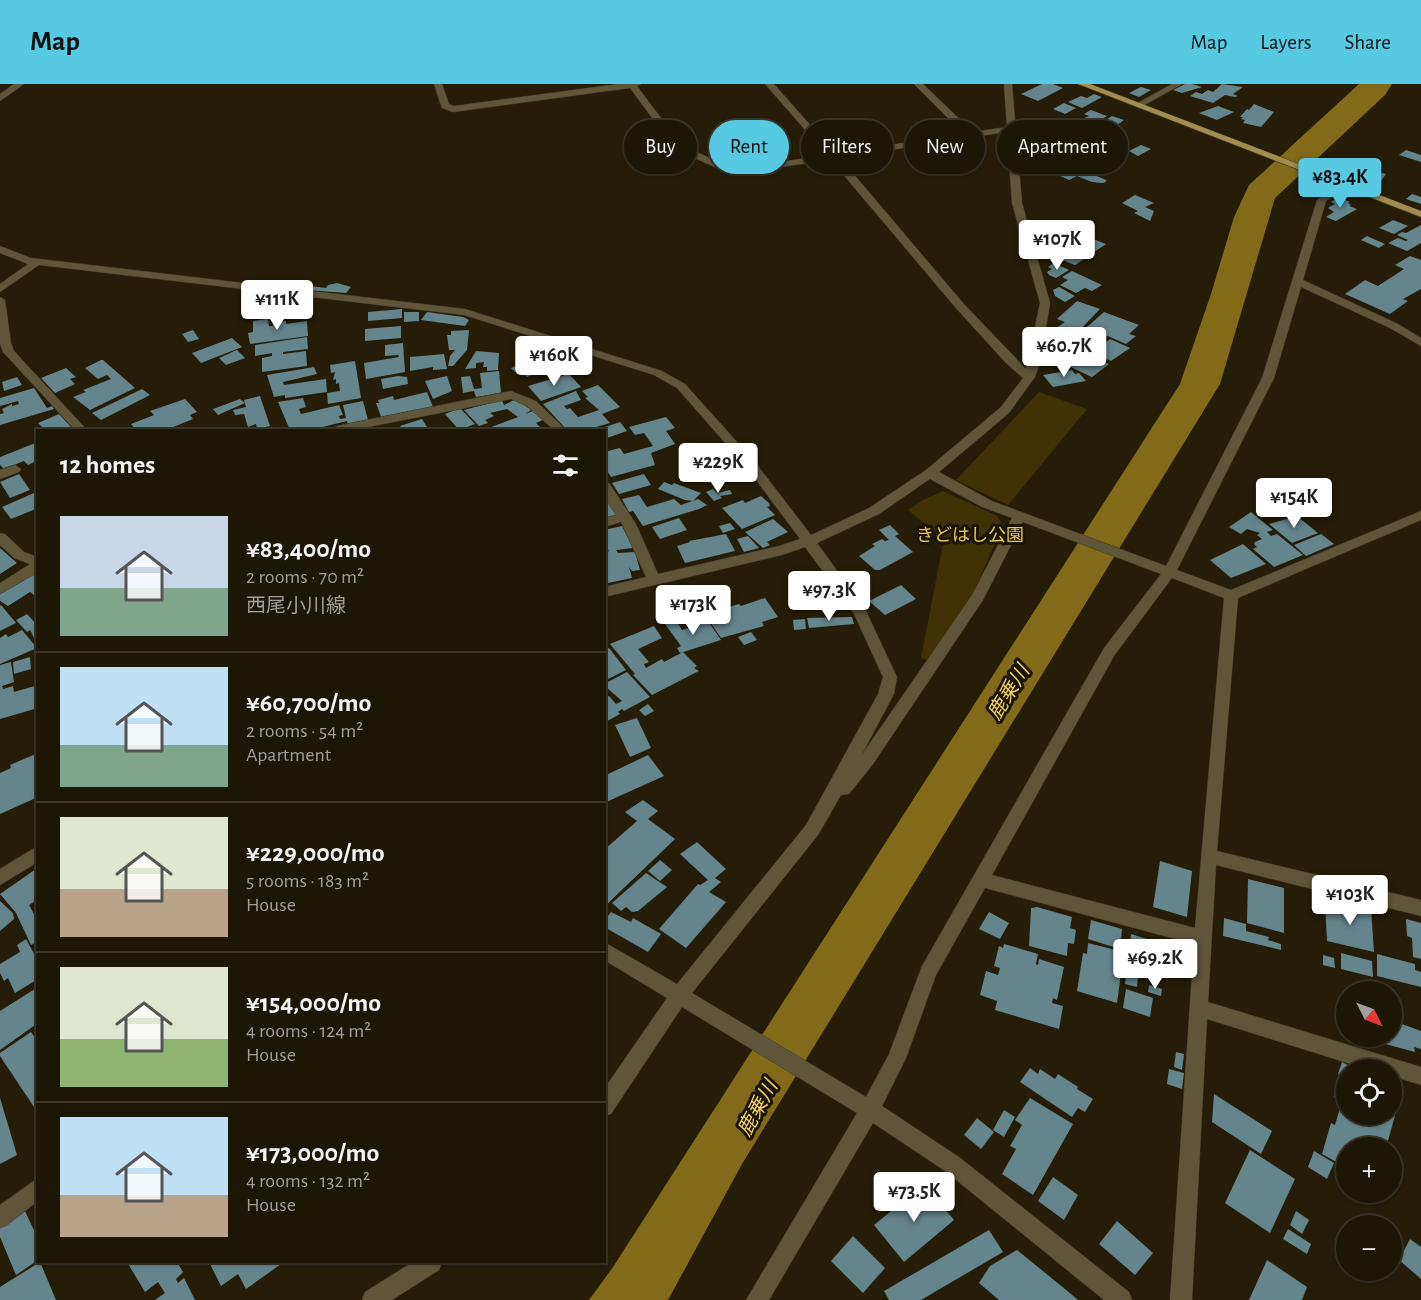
<!DOCTYPE html>
<html lang="en">
<head>
<meta charset="utf-8">
<style>
  body { margin:0; font-family:"Alegreya Sans","Noto Sans JP",sans-serif; background:#292313; color:#f1f3f6; height:100vh; display:flex; flex-direction:column; font-size:22px; white-space:nowrap }
  * { box-sizing:border-box; margin:0 }
  p { font-size:20px; color:#a09f9a }
  .icon { flex:none; width:33px; height:33px; fill:none; stroke:currentColor; stroke-width:2; stroke-linecap:round; stroke-linejoin:round }
  .map { position:relative; flex:1; overflow:hidden }
  .panel { position:absolute; left:36px; top:345px; width:570px; height:834px; display:flex; flex-direction:column; background:#1c1605; border-radius:0px; box-shadow:0 2px 4px #0004,0 0 0 2px #3a3527 }
  .panel>* { flex:none }
  .guide { position:absolute; left:624px; top:36px; width:570px; height:54px; display:flex; gap:12px }
  .needle { width:39px; rotate:132deg }
  .buttons { position:absolute; left:1336px; top:897px; display:grid; gap:12px }
  .buttons a { display:grid; place-items:center; width:66px; height:66px; border-radius:50%; background:#1c1605; box-shadow:0 2px 4px #0004,0 0 0 2px #3a3527; font-size:30px }
  .price { position:absolute; translate:-50% -51px; padding:0 14px; border-radius:6px; background:#fff; color:#222; font-size:20px; line-height:39px; filter:drop-shadow(0 2px 3px #0008) }
  .price::after { content:''; position:absolute; left:50%; top:36px; width:18px; height:14px; margin-left:-9px; background:inherit; clip-path:polygon(0 0,100% 0,50% 100%) }
  .price.selected { background:#57c9e2; color:#111 }
  ul { padding:0; list-style:none }
  li { display:flex; align-items:center; gap:18px; height:150px; padding:0 24px }
  li+li { border-top:2px solid #3a3527 }
  li span { display:grid; place-items:center; flex:none; width:168px; height:120px; border-radius:0px; color:#555 }
  li>.icon { margin-inline-start:auto }
  span .icon { width:72px; height:72px; fill:#fffc; stroke-width:1 }
  li b { font-size:26px }
  h2 { display:flex; justify-content:space-between; align-items:center; height:72px; padding:0 24px; font-size:26px }
  .pill { padding:0 21px; border-radius:27px; background:#1c1605; box-shadow:0 2px 4px #0004,0 0 0 2px #3a3527; font-size:21px; line-height:54px }
  .pill.selected { background:#57c9e2; color:#111 }
  header { display:flex; align-items:center; gap:36px; box-sizing:border-box; height:84px; padding:0 30px; background:#57c9e2; color:#111 }
  header strong { font-size:28px }
  nav { display:flex; gap:33px; margin-inline-start:auto; font-size:21px }
  .map>svg:first-child { display:block }
</style>
</head>
<body>
<header>
<strong>Map</strong>
<nav><a>Map</a><a>Layers</a><a>Share</a></nav>
</header>
<div class="map">
<svg width="1421" height="1216" viewBox="0 0 1421 1216">
  <rect width="100%" height="100%" fill="#251d07"/>
  <!-- green -->
  <g fill="#403206">
    <polygon points="1039,308 1087,325 1008,421 956,396"/>
    <polygon points="943,407 997,432 1003,441 974,507 927,576 921,574 944,455 908,426 923,416"/>
  </g>
  <!-- water -->
  <polygon fill="#836a18" points="1359,0 1392,0 1385,11 1275,114 1220,300 742,1080 668,1216 589,1216 613,1183 1180,300 1211,210 1234,133 1249,101"/>
  <!-- building -->
  <g fill="#65858c">
    <polygon points="1042,0 1053,0 1063,4 1038,17 1021,10"/>
    <polygon points="1185,0 1192,0 1202,3 1182,9 1173,6"/>
    <polygon points="1222,0 1243,3 1233,10 1238,12 1235,13 1225,11 1213,19 1190,12 1196,8 1202,10 1208,6 1213,8"/>
    <polygon points="1141,3 1151,6 1139,13 1129,9"/>
    <polygon points="1094,10 1102,13 1082,24 1068,18 1081,12 1087,14"/>
    <polygon points="1064,19 1076,24 1065,30 1053,25"/>
    <polygon points="1254,20 1274,28 1261,43 1243,39 1245,36 1241,35 1243,33 1240,33 1247,25 1249,26"/>
    <polygon points="1218,22 1234,28 1217,36 1199,29"/>
    <polygon points="1091,26 1107,32 1089,43 1076,38 1089,32 1084,30"/>
    <polygon points="1112,32 1124,36 1110,46 1097,42"/>
    <polygon points="1141,61 1151,65 1138,72 1129,67"/>
    <polygon points="1406,66 1421,71 1421,78 1399,71"/>
    <polygon points="1069,80 1104,95 1107,97 1103,99 1092,98 1077,92 1069,96 1053,89 1057,87 1054,86"/>
    <polygon points="1370,86 1386,90 1378,101 1362,96"/>
    <polygon points="1412,110 1421,113 1421,120 1406,115"/>
    <polygon points="1135,111 1154,119 1145,123 1154,127 1150,137 1134,129 1138,127 1122,119"/>
    <polygon points="1339,113 1350,118 1348,119 1351,121 1349,122 1357,125 1336,137 1326,133 1334,128 1328,124 1335,120 1331,118"/>
    <polygon points="1393,136 1408,142 1394,150 1379,144"/>
    <polygon points="1421,141 1421,159 1407,167 1388,159 1398,154 1406,157 1408,156 1397,151 1402,148 1406,149"/>
    <polygon points="1367,152 1385,160 1379,164 1361,156"/>
    <polygon points="1088,153 1106,160 1075,181 1062,176 1087,158 1083,157"/>
    <polygon points="1410,172 1421,176 1421,205 1403,215 1408,217 1390,230 1345,210 1365,196 1378,202 1404,185 1395,181"/>
    <polygon points="1054,179 1069,186 1056,194 1049,191 1047,188 1052,185 1048,183"/>
    <polygon points="1072,187 1102,201 1092,207 1085,204 1076,209 1060,201 1068,196 1062,193"/>
    <polygon points="337,199 351,203 346,209 307,206 310,202 326,204 328,201"/>
    <polygon points="1059,203 1075,212 1065,218 1055,212 1053,206"/>
    <polygon points="1077,217 1100,225 1074,252 1055,245 1065,238 1057,235"/>
    <polygon points="402,225 402,234 368,237 368,228"/>
    <polygon points="404,228 419,228 419,237 404,238"/>
    <polygon points="427,228 463,233 469,236 465,242 421,236"/>
    <polygon points="1104,228 1139,241 1129,250 1136,252 1126,260 1087,243"/>
    <polygon points="268,235 269,242 273,242 273,239 286,237 286,240 307,237 308,252 250,260 248,249 253,248 253,237"/>
    <polygon points="401,242 401,254 365,257 365,245"/>
    <polygon points="193,246 199,255 188,258 182,250"/>
    <polygon points="469,246 467,266 453,282 448,282 450,272 455,266 449,266 447,251 451,251 451,247"/>
    <polygon points="307,253 308,265 283,268 283,270 306,267 307,282 262,288 262,274 272,272 272,269 255,272 255,261"/>
    <polygon points="232,254 242,263 201,279 192,269"/>
    <polygon points="1110,255 1130,264 1111,277 1092,268"/>
    <polygon points="403,259 405,288 366,295 364,279 399,273 398,271 385,272 385,261"/>
    <polygon points="1061,259 1075,265 1084,269 1081,271 1072,266 1065,272 1052,265"/>
    <polygon points="237,266 245,274 226,281 219,274"/>
    <polygon points="476,267 499,269 498,286 487,287 487,283 483,283 484,278 476,279 476,284 465,285"/>
    <polygon points="444,270 447,285 433,286 433,283 410,287 410,273"/>
    <polygon points="1088,270 1109,280 1092,293 1066,281 1076,273 1081,275"/>
    <polygon points="538,273 549,284 527,293 522,288 517,290 511,284"/>
    <polygon points="101,276 103,276 135,304 90,326 73,313 86,308 83,306 111,295 107,291 98,295 85,284"/>
    <polygon points="355,277 361,314 328,320 327,309 340,307 339,299 336,300 336,295 333,296 335,288 331,289 330,281"/>
    <polygon points="314,283 317,290 283,298 284,301 326,295 327,308 285,314 285,311 274,313 267,291"/>
    <polygon points="66,284 76,293 70,295 75,300 55,309 41,294"/>
    <polygon points="1072,286 1075,290 1079,289 1086,297 1053,303 1043,291"/>
    <polygon points="499,287 501,309 476,313 474,307 463,309 461,293 470,292 474,305 482,304 480,289"/>
    <polygon points="569,290 581,303 541,317 528,302"/>
    <polygon points="398,292 407,293 408,300 383,305 381,295"/>
    <polygon points="447,292 452,307 433,315 425,297"/>
    <polygon points="17,293 22,301 4,307 2,298"/>
    <polygon points="598,301 620,323 602,330 610,339 586,346 567,346 543,320 576,307 581,316 564,322 567,325 570,324 578,333 599,326 585,314 588,313 582,307"/>
    <polygon points="34,304 47,324 52,322 54,325 0,341 0,330 4,329 2,325 12,320 12,322 19,320 18,317 0,322 0,314"/>
    <polygon points="142,305 150,311 101,336 92,329"/>
    <polygon points="427,308 433,323 382,335 376,319 379,319 378,316 393,312 394,316"/>
    <polygon points="260,312 270,342 257,345 256,340 248,343 244,330 235,331 233,326 246,323 244,316"/>
    <polygon points="303,314 306,323 299,325 301,330 339,321 343,331 339,332 340,335 346,334 343,321 363,317 368,336 348,341 347,337 310,346 290,346 278,318"/>
    <polygon points="185,315 197,328 190,331 193,335 166,346 136,346 131,340 154,331 150,327"/>
    <polygon points="240,315 245,319 218,331 213,325"/>
    <polygon points="516,315 531,326 525,330 533,327 543,336 536,339 540,343 532,346 483,346 518,333 507,325 490,329 494,332 485,336 488,339 479,342 464,326 502,316 504,321"/>
    <polygon points="460,324 475,340 459,346 445,330"/>
    <polygon points="59,330 71,343 66,346 45,346 38,339"/>
    <polygon points="666,333 675,344 666,347 675,360 651,369 655,381 611,393 604,382 604,368 620,364 624,370 653,362 644,349 635,351 629,343"/>
    <polygon points="422,335 427,343 419,346 403,346 400,342"/>
    <polygon points="620,338 627,347 604,355 604,346 596,346"/>
    <polygon points="38,358 38,376 28,381 24,377 4,385 0,381 0,373"/>
    <polygon points="19,390 30,406 10,414 0,398"/>
    <polygon points="644,390 651,401 619,410 612,399"/>
    <polygon points="664,398 672,401 674,399 701,409 693,417 685,416 658,405"/>
    <polygon points="713,405 720,412 718,409 730,406 732,410 720,412 722,414 714,417 706,408"/>
    <polygon points="34,409 38,414 38,424 11,435 2,423"/>
    <polygon points="604,409 618,433 604,437"/>
    <polygon points="639,411 647,423 674,415 681,421 698,415 707,421 699,425 643,442 633,427 629,428 622,415"/>
    <polygon points="761,412 769,419 770,422 767,423 775,431 742,445 722,424 743,416 745,419"/>
    <polygon points="1271,413 1287,425 1280,428 1264,416"/>
    <polygon points="1251,428 1273,446 1267,448 1271,452 1277,450 1303,471 1274,483 1253,465 1257,463 1254,460 1255,458 1262,455 1257,451 1260,449 1247,445 1241,450 1229,443"/>
    <polygon points="1297,432 1318,449 1292,459 1269,440"/>
    <polygon points="679,434 687,446 660,455 652,443"/>
    <polygon points="773,435 788,448 767,458 770,461 763,464 745,448"/>
    <polygon points="730,439 735,445 723,449 719,442"/>
    <polygon points="890,441 899,450 895,452 913,468 880,486 875,486 859,472 875,462 872,460 882,455 885,457 889,456 879,446"/>
    <polygon points="622,442 633,464 616,466 618,469 635,468 640,486 632,487 629,483 632,494 608,499 604,494 604,469 609,467 604,459 604,446"/>
    <polygon points="726,450 735,467 685,479 677,462 690,458 689,457"/>
    <polygon points="1321,450 1334,460 1306,472 1294,461"/>
    <polygon points="748,452 759,464 744,468 737,455"/>
    <polygon points="1243,460 1266,480 1231,494 1210,476"/>
    <polygon points="0,464 17,479 0,490"/>
    <polygon points="38,487 38,509 34,511 30,508 8,522 0,517 0,510"/>
    <polygon points="901,501 916,515 885,531 869,517"/>
    <polygon points="810,509 817,519 803,523 796,513"/>
    <polygon points="765,514 778,533 762,538 764,542 721,554 708,535 719,531 718,529 730,525 729,523 739,520 741,522"/>
    <polygon points="676,515 682,523 669,528 664,520"/>
    <polygon points="1,521 16,539 0,547 0,522"/>
    <polygon points="27,530 38,542 38,562 30,546 27,548 16,536"/>
    <polygon points="852,533 854,540 809,544 807,534"/>
    <polygon points="805,535 806,545 794,546 793,536"/>
    <polygon points="676,536 682,546 708,537 721,556 680,569 677,564 681,562 665,540"/>
    <polygon points="654,542 662,554 638,565 649,578 644,580 646,584 662,575 664,578 683,568 697,582 694,584 699,587 652,611 633,591 635,590 610,560"/>
    <polygon points="22,546 37,564 0,580 0,554 6,550 8,553"/>
    <polygon points="751,548 757,556 744,561 738,553"/>
    <polygon points="609,564 626,586 604,597 604,566"/>
    <polygon points="30,573 31,585 14,590 13,578"/>
    <polygon points="11,578 14,598 2,602 3,605 13,602 14,608 38,601 38,624 0,635 0,581"/>
    <polygon points="627,588 650,613 624,627 622,625 618,628 620,630 604,639 604,614 609,612 616,620 622,617 606,603 608,601 606,599"/>
    <polygon points="648,620 654,627 645,632 639,626"/>
    <polygon points="637,634 651,664 630,673 615,641"/>
    <polygon points="38,669 38,688 34,690 38,694 38,713 0,730 0,689 11,684 10,681"/>
    <polygon points="648,671 664,692 604,719 604,692"/>
    <polygon points="643,716 658,727 648,735 675,755 604,823 604,784 608,781 604,778 604,766 637,737 625,728"/>
    <polygon points="697,758 726,785 715,794 721,798 709,808 726,818 686,864 659,845 698,800 700,801 708,796 680,770"/>
    <polygon points="660,776 672,786 660,797 648,787"/>
    <polygon points="1160,777 1192,787 1187,833 1153,823"/>
    <polygon points="36,785 38,815 29,821 38,837 38,857 31,861 16,829 0,810"/>
    <polygon points="646,789 667,803 638,827 632,828 626,823 621,827 612,819"/>
    <polygon points="1248,795 1284,804 1284,849 1247,839"/>
    <polygon points="0,817 13,829 14,835 0,847"/>
    <polygon points="1329,818 1363,826 1363,823 1371,824 1374,868 1327,857 1325,819"/>
    <polygon points="1037,823 1072,833 1070,844 1076,846 1074,860 1068,859 1067,872 1029,862 1031,824"/>
    <polygon points="611,828 631,838 633,834 661,850 648,868 606,844 608,842 604,841 604,837"/>
    <polygon points="989,828 1009,839 1000,855 979,845"/>
    <polygon points="1224,834 1246,840 1246,847 1269,853 1268,856 1281,860 1281,866 1223,852"/>
    <polygon points="1406,835 1421,839 1421,875 1413,873 1412,854 1407,852"/>
    <polygon points="1091,836 1122,845 1120,865 1088,855"/>
    <polygon points="1131,850 1150,856 1147,876 1140,874 1137,903 1125,900"/>
    <polygon points="26,855 38,877 38,895 15,909 8,894 4,897 0,889 0,880 20,868 17,861"/>
    <polygon points="1088,859 1124,868 1117,919 1077,907 1083,869 1087,870"/>
    <polygon points="1004,860 1038,870 1036,880 1038,881 1039,875 1064,883 1057,916 1053,914 1052,919 1063,922 1059,945 995,926 997,917 980,911 986,887 998,891 1000,884 994,882 999,862 1003,864"/>
    <polygon points="1341,869 1372,877 1373,893 1341,885"/>
    <polygon points="1377,870 1415,880 1415,886 1421,888 1421,903 1377,892"/>
    <polygon points="1323,871 1334,874 1335,884 1323,881"/>
    <polygon points="1149,901 1162,905 1161,912 1148,908"/>
    <polygon points="38,903 38,939 0,966 0,927"/>
    <polygon points="1126,905 1153,914 1150,933 1123,924"/>
    <polygon points="1392,924 1398,925 1399,939 1421,947 1421,965 1414,963 1415,968 1374,957 1374,952 1392,952"/>
    <polygon points="31,948 38,958 38,1029 0,972 0,969"/>
    <polygon points="1176,968 1184,970 1182,986 1174,983"/>
    <polygon points="1342,978 1357,986 1347,986 1347,1030 1392,1030 1392,1000 1402,1006 1386,1064 1347,1064 1347,1084 1322,1070 1331,1039 1335,1041 1342,1017 1334,1013 1341,992 1338,990"/>
    <polygon points="1030,984 1038,990 1040,985 1055,995 1058,990 1078,1003 1077,1005 1093,1015 1085,1028 1078,1024 1072,1033 1020,998"/>
    <polygon points="1169,985 1184,989 1182,1005 1167,1000"/>
    <polygon points="1214,1010 1272,1047 1261,1070 1212,1038"/>
    <polygon points="0,1014 17,1071 0,1080"/>
    <polygon points="1030,1014 1073,1040 1033,1111 1002,1090 1016,1065 1010,1062 1022,1041 1015,1036"/>
    <polygon points="1004,1026 1015,1033 1004,1053 993,1046"/>
    <polygon points="977,1034 994,1048 981,1065 964,1051"/>
    <polygon points="1250,1066 1295,1095 1270,1149 1225,1119"/>
    <polygon points="1314,1067 1334,1079 1327,1095 1308,1083"/>
    <polygon points="1053,1093 1078,1111 1064,1136 1038,1117"/>
    <polygon points="924,1100 954,1136 904,1178 874,1141"/>
    <polygon points="25,1127 38,1155 38,1176 16,1191 0,1153 0,1143"/>
    <polygon points="1296,1127 1309,1136 1302,1150 1290,1141"/>
    <polygon points="1117,1137 1153,1169 1135,1191 1099,1160"/>
    <polygon points="1288,1145 1311,1160 1307,1170 1283,1155"/>
    <polygon points="989,1146 1003,1168 921,1216 889,1216 884,1207"/>
    <polygon points="853,1152 885,1184 863,1209 831,1177"/>
    <polygon points="1410,1155 1421,1163 1421,1195 1399,1176"/>
    <polygon points="1017,1166 1065,1205 1078,1216 999,1216 979,1199 990,1182"/>
    <polygon points="1267,1176 1307,1203 1302,1216 1249,1216"/>
    <polygon points="40,1178 56,1216 0,1216 0,1203"/>
    <polygon points="127,1178 177,1178 183,1188 176,1195 178,1199 184,1194 195,1216 155,1216 165,1209 158,1198 145,1208"/>
    <polygon points="209,1178 284,1178 246,1205 238,1190 221,1202"/>
  </g>
  <g fill="none" stroke-linecap="round" stroke-linejoin="round">
    <!-- minor casing -->
    <g stroke="#3f3823" stroke-width="1">
      <g id="minor">
        <polygon points="14,0 24,0 0,17 0,10"/>
        <path d="M434 0H442L449 20 454 22 618 0H641L637 2 681 61 734 85 827 71 765 0H774L835 69 964 50 914 0H923L973 48 1007 43 1004 0H1012L1022 119 1050 219 1041 276 1035 293 1009 329 939 388 992 417 1166 482 1262 294 1317 116 1342 98 1350 100 1326 117 1303 196 1398 240 1421 254V262L1390 244 1301 203 1274 294 1177 486 1231 506 1421 427V436L1238 514 1217 767 1421 816V832L1216 781 1208 918 1421 983V1001L1392 992V986H1370L1207 935 1192 1216H1170L1194 860 985 804 936 891 906 974 882 1022 959 1073 1129 1208 1132 1216H1104L945 1087 873 1039 769 1216H746L857 1029 682 923 611 1030 604 1032V1005L667 914 604 876V858L677 900 806 741 878 610 883 593 854 530 805 463 782 471 604 513V503L646 493 621 438 604 443V434L616 431 604 413V398L609 399 636 440 658 490 779 462 800 455 747 384 677 304 654 291 464 231 39 181 0 208V200L28 180 0 169V162L31 174 465 225 662 287 685 300 755 378 811 451 869 424 926 386 1001 323 1023 294 1005 278 955 223 831 76 730 90 675 65 630 4 453 28 442 24ZM1007 48 1012 119 1040 219 1026 285 963 219 840 74ZM930 395 982 423 1012 434 972 511 861 672 894 610 897 593 865 525 817 459 879 430ZM1023 438 1161 490 1104 564 922 882 889 970 866 1013 692 909 818 751 841 711 849 710 873 680 983 516ZM1172 494 1224 514 1195 844 992 791 1114 572Z"/>
        <polygon points="1172,0 1182,0 1141,23 1134,21"/>
        <polygon points="0,213 5,216 11,259 14,267 87,346 75,346 3,268 0,260"/>
        <polygon points="511,307 536,317 566,346 554,346 527,322 511,315 353,346 331,346 337,342"/>
        <polygon points="15,381 21,385 19,388 0,395 0,386"/>
        <polygon points="0,449 5,450 24,468 38,473 38,488 0,510 0,499 30,480 14,474 0,461"/>
        <polygon points="38,762 38,778 0,801 0,785"/>
        <polygon points="38,1094 38,1117 7,1141 0,1144 0,1121"/>
        <polygon points="413,1178 442,1178 439,1186 392,1216 362,1216 365,1208"/>
      </g>
    </g>
    <!-- major casing -->
    <g stroke="#3f3823" stroke-width="1">
      <polygon id="major" points="1078,0 1090,0 1421,127 1421,133"/>
    </g>
    <!-- minor -->
    <use href="#minor" fill="#5f5539" fill-rule="evenodd"/>
    <!-- major -->
    <use href="#major" fill="#a28c4f" fill-rule="evenodd"/>
  </g>
  <g text-anchor="middle" stroke-width="6" stroke-linejoin="round" paint-order="stroke">
    <!-- park labels -->
    <g font-size="18" fill="#e9c65c" stroke="#1b1401">
      <text x="970" y="457">きどはし公園</text>
    </g>
    <!-- water labels -->
    <g font-size="20" font-style="italic" fill="#f3d067" stroke="#1b1401">
      <text transform="translate(1008 608) rotate(-58)" y="7">鹿乗川</text>
      <text transform="translate(757 1024) rotate(-61)" y="7">鹿乗川</text>
    </g>
  </g>
</svg>
<div class="buttons">
<a><svg class="needle" viewBox="-14 -14 28 28"><path d="M0-13l5 13h-10z" fill="#e53935"/><path d="M0 13l5-13h-10z" fill="#a09f9a"/></svg></a>
<a><svg class="icon" aria-label="locate" viewBox="0 0 24 24"><circle cx="12" cy="12" r="6"/><path d="M12 2v4M12 18v4M2 12h4M18 12h4"/></svg></a>
<a>+</a>
<a>−</a>
</div>
<b class="price selected" style="left:1340px;top:125px">¥83.4K</b>
<b class="price" style="left:1057px;top:187px">¥107K</b>
<b class="price" style="left:277px;top:247px">¥111K</b>
<b class="price" style="left:1064px;top:294px">¥60.7K</b>
<b class="price" style="left:554px;top:303px">¥160K</b>
<b class="price" style="left:718px;top:410px">¥229K</b>
<b class="price" style="left:1294px;top:445px">¥154K</b>
<b class="price" style="left:829px;top:538px">¥97.3K</b>
<b class="price" style="left:693px;top:552px">¥173K</b>
<b class="price" style="left:1350px;top:842px">¥103K</b>
<b class="price" style="left:1155px;top:906px">¥69.2K</b>
<b class="price" style="left:914px;top:1139px">¥73.5K</b>
<div class="guide">
<a class="pill">Buy</a>
<a class="pill selected">Rent</a>
<a class="pill">Filters</a>
<a class="pill">New</a>
<a class="pill">Apartment</a>
</div>
<section class="panel">
<h2>12 homes<svg class="icon" aria-label="filters" viewBox="0 0 24 24"><path d="M4 7h16M4 17h16"/><circle cx="9" cy="7" r="2"/><circle cx="15" cy="17" r="2"/></svg></h2>
<ul>
<li><span style="background:linear-gradient(#c9d6e8 60%,#7fa58c 0)"><svg class="icon" aria-label="home" viewBox="0 0 24 24"><path d="M3 11l9-7 9 7M6 9v11h12V9"/></svg></span><div><b>¥83,400/mo</b><p>2 rooms · 70 m²</p><p>西尾小川線</p></div></li>
<li><span style="background:linear-gradient(#bfe0f5 65%,#7fa58c 0)"><svg class="icon" aria-label="home" viewBox="0 0 24 24"><path d="M3 11l9-7 9 7M6 9v11h12V9"/></svg></span><div><b>¥60,700/mo</b><p>2 rooms · 54 m²</p><p>Apartment</p></div></li>
<li><span style="background:linear-gradient(#dfe7d0 60%,#b9a48a 0)"><svg class="icon" aria-label="home" viewBox="0 0 24 24"><path d="M3 11l9-7 9 7M6 9v11h12V9"/></svg></span><div><b>¥229,000/mo</b><p>5 rooms · 183 m²</p><p>House</p></div></li>
<li><span style="background:linear-gradient(#dfe7d0 60%,#8fb573 0)"><svg class="icon" aria-label="home" viewBox="0 0 24 24"><path d="M3 11l9-7 9 7M6 9v11h12V9"/></svg></span><div><b>¥154,000/mo</b><p>4 rooms · 124 m²</p><p>House</p></div></li>
<li><span style="background:linear-gradient(#bfe0f5 65%,#b9a48a 0)"><svg class="icon" aria-label="home" viewBox="0 0 24 24"><path d="M3 11l9-7 9 7M6 9v11h12V9"/></svg></span><div><b>¥173,000/mo</b><p>4 rooms · 132 m²</p><p>House</p></div></li>
</ul>
</section>
</div>
</body>
</html>
